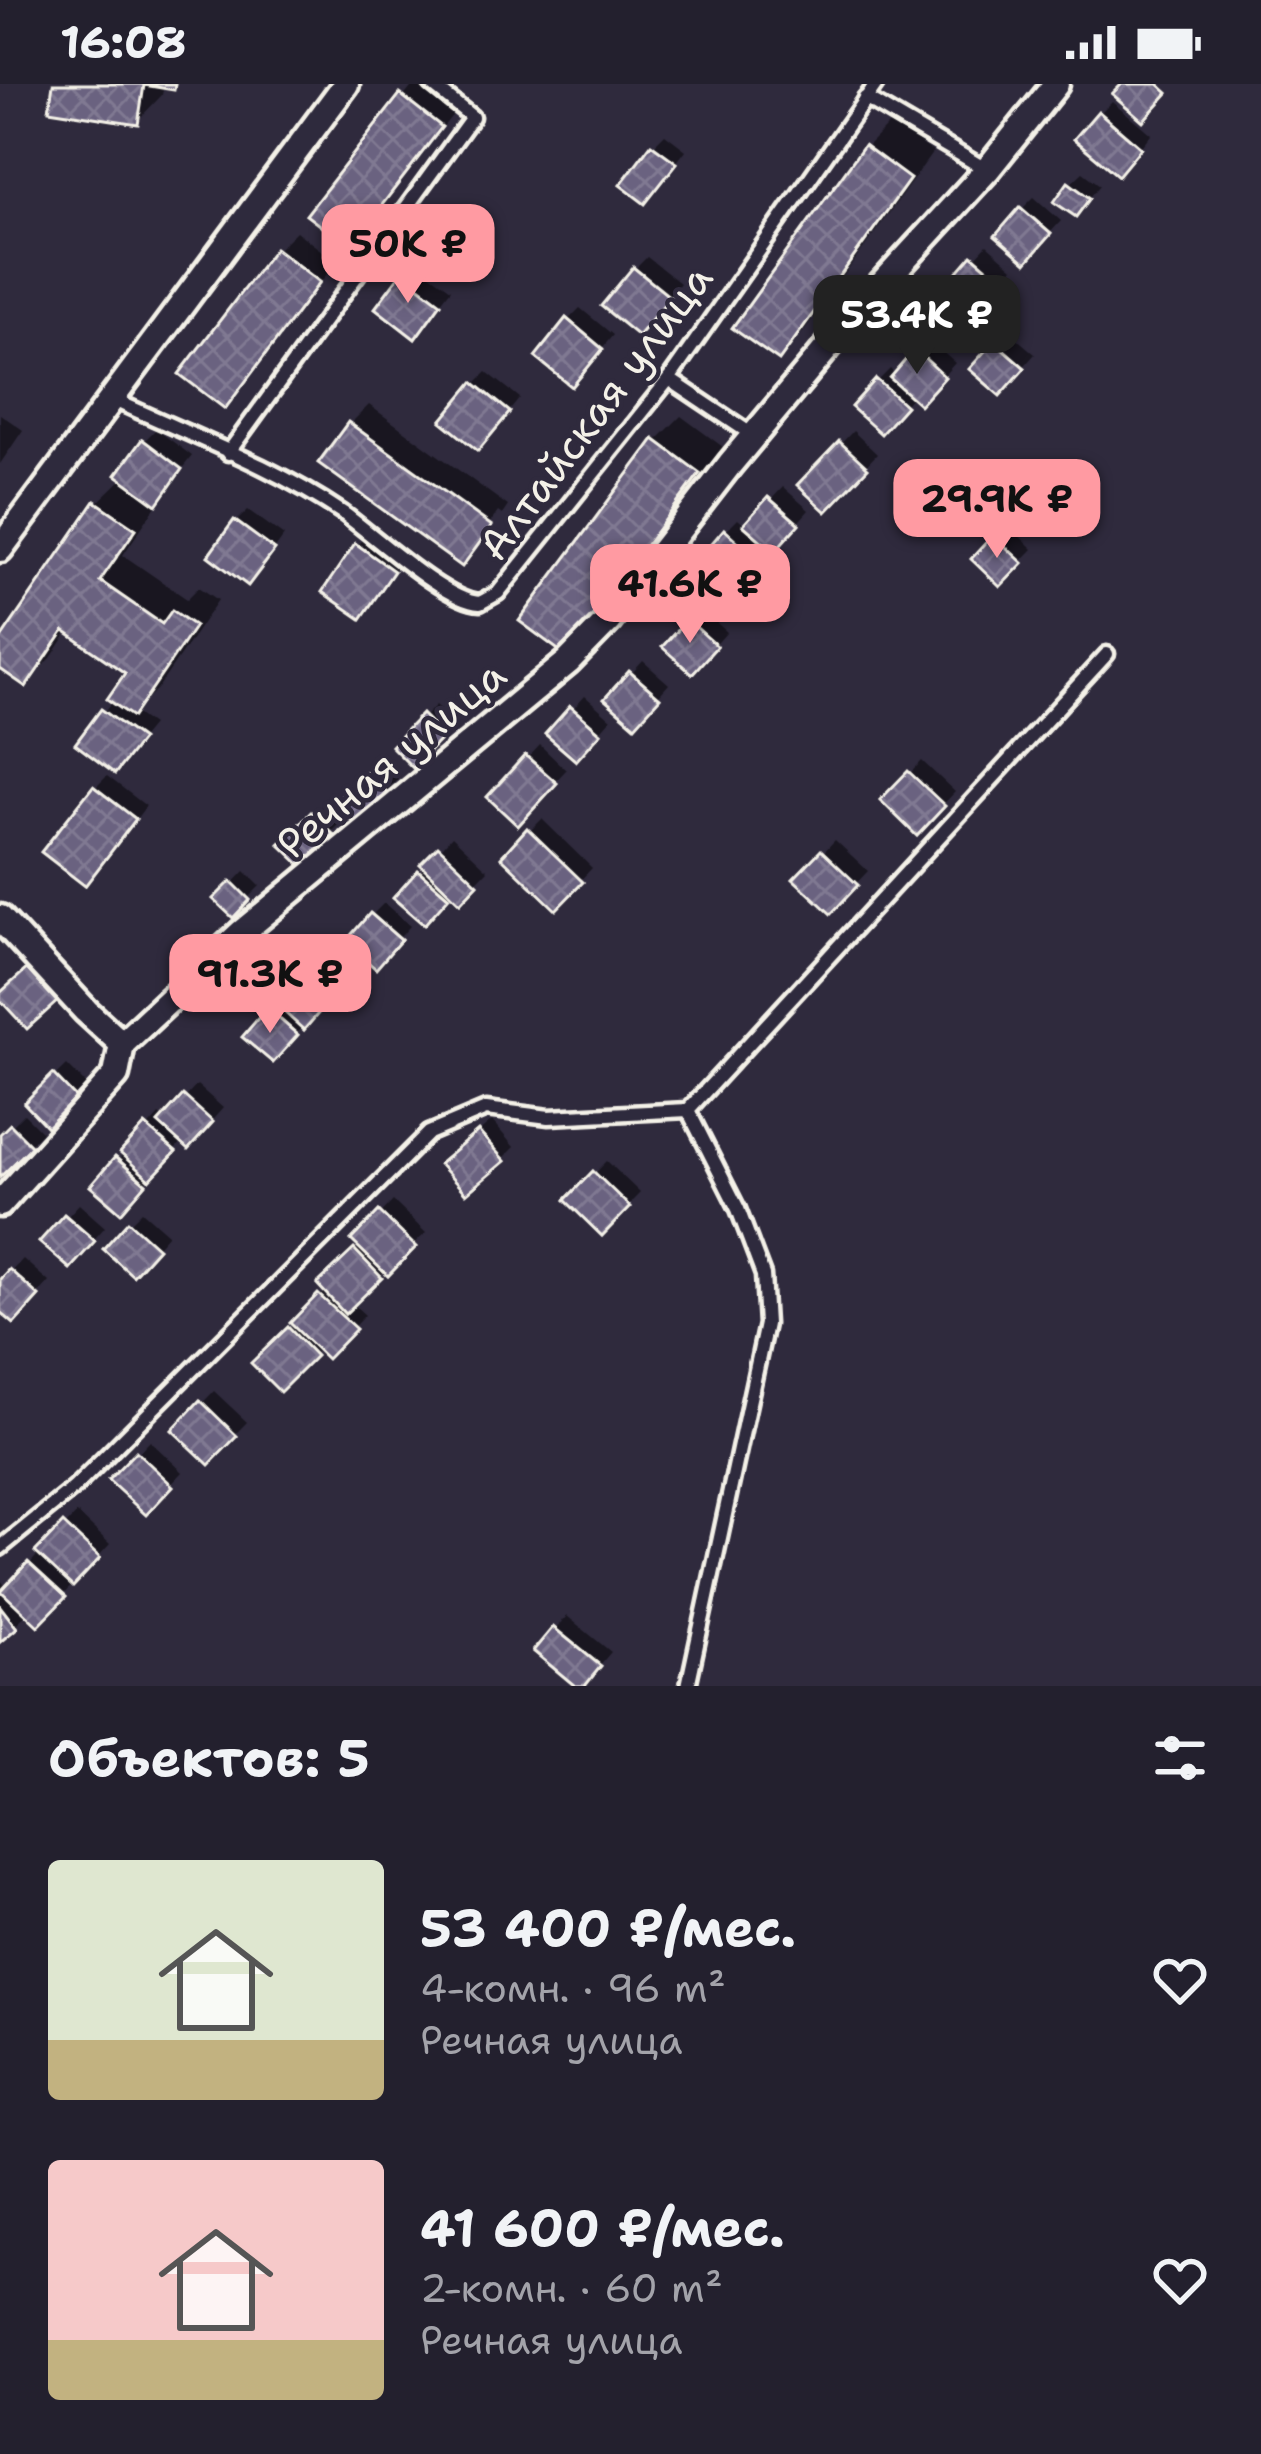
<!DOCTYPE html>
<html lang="ru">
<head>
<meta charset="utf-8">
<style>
  body { margin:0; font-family:"Shantell Sans",sans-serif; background:#2f2d3a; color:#f1f3f6; height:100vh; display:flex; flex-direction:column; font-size:45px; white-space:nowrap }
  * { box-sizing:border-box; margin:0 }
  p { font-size:39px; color:#a3a3aa }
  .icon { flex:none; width:66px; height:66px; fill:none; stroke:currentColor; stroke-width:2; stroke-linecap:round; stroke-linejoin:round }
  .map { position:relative; height:1602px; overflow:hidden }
  .side { display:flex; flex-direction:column; background:#23202e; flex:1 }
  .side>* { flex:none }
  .price { position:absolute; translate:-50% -102px; padding:0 27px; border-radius:24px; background:#ff9aa2; color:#111; font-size:39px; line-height:78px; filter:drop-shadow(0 3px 6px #0008) }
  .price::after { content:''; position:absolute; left:50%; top:72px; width:36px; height:27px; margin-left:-18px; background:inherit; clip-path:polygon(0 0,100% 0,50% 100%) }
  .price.selected { background:#222; color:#fff }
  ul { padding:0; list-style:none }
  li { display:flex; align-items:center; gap:36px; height:300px; padding:0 48px }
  li span { display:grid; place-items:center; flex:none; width:336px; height:240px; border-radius:12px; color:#555 }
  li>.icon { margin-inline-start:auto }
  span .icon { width:144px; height:144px; fill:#fffc; stroke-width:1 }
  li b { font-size:51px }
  h2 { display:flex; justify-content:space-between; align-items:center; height:144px; padding:0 48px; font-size:51px }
  .status { display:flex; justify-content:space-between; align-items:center; height:84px; padding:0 60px; background:#23202e; direction:ltr }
  .status svg { height:33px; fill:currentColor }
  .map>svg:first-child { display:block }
</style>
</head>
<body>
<div class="status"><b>16:08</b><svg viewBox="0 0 49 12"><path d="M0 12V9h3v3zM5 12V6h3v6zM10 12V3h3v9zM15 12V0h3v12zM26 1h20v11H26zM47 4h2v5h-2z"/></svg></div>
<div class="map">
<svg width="1261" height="1602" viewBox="0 0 1261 1602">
  <defs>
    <pattern id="building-cross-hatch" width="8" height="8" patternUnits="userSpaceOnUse" patternTransform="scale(3)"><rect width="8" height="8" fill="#6a6280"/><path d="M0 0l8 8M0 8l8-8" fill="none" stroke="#807992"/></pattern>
  </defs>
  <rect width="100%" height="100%" fill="#2f2a3d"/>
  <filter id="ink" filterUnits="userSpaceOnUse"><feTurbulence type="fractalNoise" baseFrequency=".00833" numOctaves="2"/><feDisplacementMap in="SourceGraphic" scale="24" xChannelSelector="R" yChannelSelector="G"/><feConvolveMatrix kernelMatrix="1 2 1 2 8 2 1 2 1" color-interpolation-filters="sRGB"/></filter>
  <g filter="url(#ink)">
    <!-- shadow -->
    <g fill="#0007">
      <polygon points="56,0 176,0 164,1 162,11 137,37"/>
      <polygon points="414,0 430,0 459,23 348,160 310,131"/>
      <polygon points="1112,17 1151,50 1130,76 1100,29"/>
      <polygon points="891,38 933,68 803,248 778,273 866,63"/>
      <polygon points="665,50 686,66 657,104 653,62"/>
      <polygon points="1083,88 1100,101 1087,117 1070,100"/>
      <polygon points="1034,113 1061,137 1038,162 1022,125"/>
      <polygon points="296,147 336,178 243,302 225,321 277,166"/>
      <polygon points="987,161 1013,184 990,210 952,199"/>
      <polygon points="647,173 680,199 650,236 635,185"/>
      <polygon points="415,179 451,205 415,251 403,191"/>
      <polygon points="580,224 613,251 583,287 568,236"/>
      <polygon points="1008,247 1035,270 1012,296 973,285"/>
      <polygon points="929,256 955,279 932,305 913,311 893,334 878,297 890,285 896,291"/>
      <polygon points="487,288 520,314 490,351 475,300"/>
      <polygon points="369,321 508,422 502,431 498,428 473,463 478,463 462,479 350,340"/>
      <polygon points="0,330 23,346 0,380"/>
      <polygon points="681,332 723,363 590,542 565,567 656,357"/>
      <polygon points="156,345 192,372 156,417 158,419 123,471 187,515 199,503 218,516 158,604 134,628 152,641 115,686 79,660 114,616 129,588 69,547 51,574 26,599 0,581 0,561 97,419 124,393 144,357"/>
      <polygon points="853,347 877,370 826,424 801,401"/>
      <polygon points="783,403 809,426 786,452 766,457 742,485 726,447 738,435 746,442"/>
      <polygon points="248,426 284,452 260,486 236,438"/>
      <polygon points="1008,441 1033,465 1000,499 975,475"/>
      <polygon points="369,449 404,473 361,531 357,461"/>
      <polygon points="701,525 727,548 704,574 689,537"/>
      <polygon points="643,577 669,600 646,626 608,615"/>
      <polygon points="585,612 611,635 588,661 550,650"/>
      <polygon points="436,621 454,638 413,679 395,662"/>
      <polygon points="540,661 566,686 518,737 491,713"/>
      <polygon points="922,677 955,708 917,748 884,716"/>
      <polygon points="380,678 398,695 357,737 339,719"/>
      <polygon points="107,692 146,722 97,786 95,704"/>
      <polygon points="325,719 343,736 302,777 284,760"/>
      <polygon points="542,735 592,784 556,822 505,772"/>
      <polygon points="452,752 488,786 460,815 452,807 436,825 397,814"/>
      <polygon points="835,756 868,787 831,826 798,795"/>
      <polygon points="245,787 260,802 233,829 218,815"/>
      <polygon points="384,819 410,842 387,868 372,831"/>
      <polygon points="312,880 339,903 285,963 247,952"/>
      <polygon points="67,981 86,1000 47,1038 28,1019"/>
      <polygon points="197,1001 223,1024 200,1050 183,1057 133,1113 95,1102 159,1031 165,1036"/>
      <polygon points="24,1030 42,1048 0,1089 0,1054"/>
      <polygon points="492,1037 514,1063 502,1075 456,1068"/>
      <polygon points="607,1077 640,1109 602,1148 569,1116"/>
      <polygon points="393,1117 426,1149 352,1219 365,1231 327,1270 320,1264 280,1304 256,1279 326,1206 321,1200 361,1162 355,1156"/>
      <polygon points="79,1120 105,1143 82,1169 44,1158"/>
      <polygon points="142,1127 168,1150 145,1176 130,1139"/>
      <polygon points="23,1175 49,1198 26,1224 0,1224 0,1199"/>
      <polygon points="214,1307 247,1338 209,1377 176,1346"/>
      <polygon points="150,1357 183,1388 146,1427 113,1396"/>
      <polygon points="77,1429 110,1460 38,1538 28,1529 0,1554 0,1495 7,1504"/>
      <polygon points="567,1532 611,1568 582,1602 555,1545"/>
    </g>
    <!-- building -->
    <g fill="url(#building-cross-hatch)" stroke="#f4f1e8" stroke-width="3">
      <polygon points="53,0 175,0 174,6 144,1 138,40 49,26"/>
      <polygon points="1122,0 1158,0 1168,9 1143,37 1112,10"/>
      <polygon points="400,10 442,43 349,164 306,131"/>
      <polygon points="1098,27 1141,64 1118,92 1074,55"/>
      <polygon points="651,60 677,79 645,120 620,101"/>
      <polygon points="864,61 910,95 779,277 732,244"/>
      <polygon points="1068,98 1090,114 1076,133 1054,118"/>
      <polygon points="1020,123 1051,150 1026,179 995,152"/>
      <polygon points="275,164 320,198 225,325 179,290"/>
      <polygon points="972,171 1003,198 978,226 947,200"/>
      <polygon points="633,183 670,213 638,252 601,222"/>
      <polygon points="401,189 441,219 415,255 375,224"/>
      <polygon points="566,234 603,265 572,303 535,273"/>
      <polygon points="994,257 1025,284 1000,312 969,285"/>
      <polygon points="915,265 945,293 920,321 890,294"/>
      <polygon points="876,295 906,322 881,350 851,323"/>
      <polygon points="473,298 510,328 478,367 441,337"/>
      <polygon points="348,338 492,442 462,483 318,379"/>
      <polygon points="142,355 182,385 157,421 116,391"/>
      <polygon points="654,355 700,389 565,571 519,537"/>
      <polygon points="839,357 868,384 826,428 797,401"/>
      <polygon points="768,413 799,440 774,468 743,441"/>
      <polygon points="95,417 136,445 100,497 162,540 172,526 195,542 133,633 107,615 125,589 64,547 26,603 0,585 0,556"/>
      <polygon points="234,436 275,466 248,502 208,472"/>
      <polygon points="724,445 755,473 730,501 699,474"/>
      <polygon points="993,451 1023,479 1000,503 971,475"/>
      <polygon points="355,459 394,487 361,535 322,508"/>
      <polygon points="687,535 717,562 692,590 662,563"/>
      <polygon points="629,587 660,614 635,642 604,615"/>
      <polygon points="570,622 601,649 576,677 545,650"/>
      <polygon points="101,625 142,655 115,690 75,660"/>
      <polygon points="422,630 444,652 413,684 391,662"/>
      <polygon points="525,671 557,699 518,742 487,713"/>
      <polygon points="908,687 945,722 917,752 880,716"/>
      <polygon points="366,688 388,709 357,741 335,719"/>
      <polygon points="93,702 136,735 85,802 41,768"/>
      <polygon points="311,728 333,750 302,782 279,760"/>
      <polygon points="527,744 583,798 556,826 501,773"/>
      <polygon points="438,762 478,800 460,819 420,780"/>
      <polygon points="821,766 858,801 831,830 793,795"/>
      <polygon points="418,786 449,813 424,841 393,814"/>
      <polygon points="231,797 250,816 233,834 213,815"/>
      <polygon points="370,829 401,856 376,885 345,858"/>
      <polygon points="30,882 60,915 27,945 0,916 0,909"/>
      <polygon points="298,890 329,917 304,946 273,918"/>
      <polygon points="267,924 298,951 273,979 242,953"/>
      <polygon points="53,990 76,1014 47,1043 24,1019"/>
      <polygon points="183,1011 213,1038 188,1066 158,1039"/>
      <polygon points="10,1040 32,1062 0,1093 0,1050"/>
      <polygon points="145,1041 176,1068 150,1096 120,1069"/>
      <polygon points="478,1047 505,1077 466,1110 439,1080"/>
      <polygon points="115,1073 146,1100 121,1129 90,1102"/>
      <polygon points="593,1087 630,1123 602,1152 565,1116"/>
      <polygon points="379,1127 416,1163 388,1192 351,1156"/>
      <polygon points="64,1130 95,1157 70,1185 39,1158"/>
      <polygon points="128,1137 158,1164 133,1192 103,1165"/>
      <polygon points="354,1165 382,1194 345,1230 317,1200"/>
      <polygon points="9,1185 39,1212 14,1240 0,1228 0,1195"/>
      <polygon points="318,1210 356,1245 327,1275 290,1239"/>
      <polygon points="288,1243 316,1272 280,1308 251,1279"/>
      <polygon points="200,1316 237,1352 209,1381 172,1346"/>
      <polygon points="136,1367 173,1402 146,1431 108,1396"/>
      <polygon points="63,1439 100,1474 73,1503 35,1468"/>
      <polygon points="28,1478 66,1513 38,1542 1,1507"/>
      <polygon points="0,1522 17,1544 0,1558"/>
      <polygon points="553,1543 601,1582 585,1602 575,1602 533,1567"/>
    </g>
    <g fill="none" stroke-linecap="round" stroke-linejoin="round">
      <!-- service casing -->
      <g stroke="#f4f1e8" stroke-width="21">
        <g id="service">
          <polyline points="865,14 987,86"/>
          <polyline points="669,295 754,352"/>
          <path d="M112 315C189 351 272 381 343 429 374 451 446 518 480 519L498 509 669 295 876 0"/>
          <polyline points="228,369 472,33 431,0"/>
          <polyline points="0,1464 74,1404 429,1049 486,1025 549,1033 688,1026 1107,570"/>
          <polyline points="688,1602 766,1240 763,1191 738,1125 688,1026"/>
        </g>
      </g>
      <!-- minor casing -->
      <g stroke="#f4f1e8" stroke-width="33">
        <g id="minor">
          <polyline points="0,465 346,0"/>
          <polyline points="0,834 86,927 122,960"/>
          <polyline points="0,1120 116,991 122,960 241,849 568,578 609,536 730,380 862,222 987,86 1056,0"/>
        </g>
      </g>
      <!-- service -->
      <use href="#service" stroke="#2f2a3d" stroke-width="12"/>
      <!-- minor -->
      <use href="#minor" stroke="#2f2a3d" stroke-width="24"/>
    </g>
  </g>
  <g text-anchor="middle" stroke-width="9" stroke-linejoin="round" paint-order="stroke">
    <!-- street labels -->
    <g font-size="42" fill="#f4f1e8" stroke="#2f2a3d">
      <text transform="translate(595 328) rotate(-53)" y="15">Алтайская улица</text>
      <text transform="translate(391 675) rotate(-40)" y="15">Речная улица</text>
    </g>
  </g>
</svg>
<b class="price" style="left:408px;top:222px">50K ₽</b>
<b class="price selected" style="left:917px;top:293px">53.4K ₽</b>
<b class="price" style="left:997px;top:477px">29.9K ₽</b>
<b class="price" style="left:690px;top:562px">41.6K ₽</b>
<b class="price" style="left:270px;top:952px">91.3K ₽</b>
</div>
<section class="side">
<h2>Объектов: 5<svg class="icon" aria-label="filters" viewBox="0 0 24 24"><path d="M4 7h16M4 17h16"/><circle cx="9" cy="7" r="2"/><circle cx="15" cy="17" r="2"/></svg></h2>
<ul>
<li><span style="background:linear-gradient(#dfe7d0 75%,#c2b280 0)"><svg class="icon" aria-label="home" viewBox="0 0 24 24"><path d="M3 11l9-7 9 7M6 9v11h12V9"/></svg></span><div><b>53 400 ₽/мес.</b><p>4-комн. · 96 m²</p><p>Речная улица</p></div><svg class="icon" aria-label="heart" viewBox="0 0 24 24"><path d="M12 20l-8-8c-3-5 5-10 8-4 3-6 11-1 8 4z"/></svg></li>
<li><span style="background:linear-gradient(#f6c9c9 75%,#c2b280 0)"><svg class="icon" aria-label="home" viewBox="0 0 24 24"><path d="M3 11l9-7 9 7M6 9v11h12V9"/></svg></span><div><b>41 600 ₽/мес.</b><p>2-комн. · 60 m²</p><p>Речная улица</p></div><svg class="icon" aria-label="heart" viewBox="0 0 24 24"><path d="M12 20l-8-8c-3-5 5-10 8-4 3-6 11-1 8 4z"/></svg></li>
</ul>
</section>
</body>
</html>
